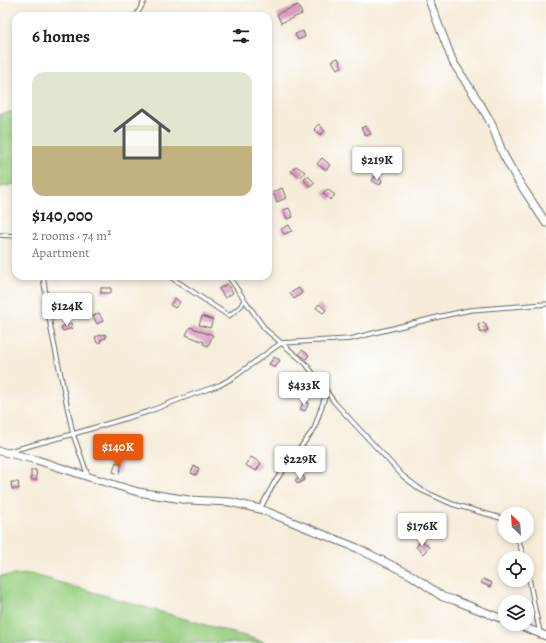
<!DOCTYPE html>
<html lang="en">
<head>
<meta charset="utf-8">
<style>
  body { margin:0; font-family:Alegreya,serif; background:#f6f6f6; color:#202124; height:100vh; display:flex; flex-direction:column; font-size:15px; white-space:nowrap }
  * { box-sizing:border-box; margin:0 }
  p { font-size:13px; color:#757577 }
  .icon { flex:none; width:22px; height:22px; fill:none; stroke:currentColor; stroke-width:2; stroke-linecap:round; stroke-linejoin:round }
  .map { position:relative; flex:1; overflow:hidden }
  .panel { position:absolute; left:12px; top:12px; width:260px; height:268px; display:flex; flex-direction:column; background:#fff; border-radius:12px; box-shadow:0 2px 6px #0003 }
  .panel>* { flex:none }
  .needle { width:26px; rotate:335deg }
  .tools { position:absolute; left:498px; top:507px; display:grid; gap:8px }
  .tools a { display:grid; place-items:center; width:36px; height:36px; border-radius:50%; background:#fff; box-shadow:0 2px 6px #0003; font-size:20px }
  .price { position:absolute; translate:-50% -34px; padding:0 9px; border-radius:4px; background:#fff; color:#222; font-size:13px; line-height:26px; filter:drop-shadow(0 1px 2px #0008) }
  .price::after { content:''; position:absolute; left:50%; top:24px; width:12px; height:9px; margin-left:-6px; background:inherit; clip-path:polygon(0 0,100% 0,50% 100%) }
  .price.active { background:#ea580c; color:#fff }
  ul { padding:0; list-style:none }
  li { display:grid; align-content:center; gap:8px; height:212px; padding:0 20px }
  li span { display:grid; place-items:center; height:124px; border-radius:12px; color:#555 }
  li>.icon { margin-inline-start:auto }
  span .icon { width:72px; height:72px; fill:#fffc; stroke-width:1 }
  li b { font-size:17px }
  h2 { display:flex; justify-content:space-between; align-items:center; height:48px; padding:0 20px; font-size:17px }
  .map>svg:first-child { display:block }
</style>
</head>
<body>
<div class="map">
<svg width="546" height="643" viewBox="0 0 546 643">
  <rect width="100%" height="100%" fill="#fff"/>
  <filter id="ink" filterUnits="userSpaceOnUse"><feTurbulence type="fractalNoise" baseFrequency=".025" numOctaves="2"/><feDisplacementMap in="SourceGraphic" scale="8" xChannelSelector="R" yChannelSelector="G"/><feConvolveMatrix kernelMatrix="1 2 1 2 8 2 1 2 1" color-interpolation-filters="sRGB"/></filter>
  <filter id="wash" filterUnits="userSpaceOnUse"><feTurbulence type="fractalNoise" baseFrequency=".012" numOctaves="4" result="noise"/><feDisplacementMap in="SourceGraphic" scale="16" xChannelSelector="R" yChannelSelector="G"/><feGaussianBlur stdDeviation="0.9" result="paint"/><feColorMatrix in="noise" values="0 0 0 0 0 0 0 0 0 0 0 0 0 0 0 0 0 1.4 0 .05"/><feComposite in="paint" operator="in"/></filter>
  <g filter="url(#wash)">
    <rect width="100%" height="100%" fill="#f5ecda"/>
    <!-- green -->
    <g fill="#96cd7f" stroke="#59744e">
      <polygon points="16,111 16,184 0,187 0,114"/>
      <polygon points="31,574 268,643 0,643 0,576"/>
    </g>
    <g id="blocks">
      <!-- building -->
      <g fill="#d89cbc">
        <polygon points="298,5 302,14 281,23 277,14"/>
        <polygon points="303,31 305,37 298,40 295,34"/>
        <polygon points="338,58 342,67 337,69 332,61"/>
        <polygon points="319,124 325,131 320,135 314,129"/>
        <polygon points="366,126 371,134 366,136 361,128"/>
        <polygon points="377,155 386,160 383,165 374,161"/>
        <polygon points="322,158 330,165 326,170 317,164"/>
        <polygon points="296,166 305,172 300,178 291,171"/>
        <polygon points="308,176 315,183 310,187 304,180"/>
        <polygon points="375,176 382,180 380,185 372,181"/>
        <polygon points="282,188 286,198 277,202 273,192"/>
        <polygon points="327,189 335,195 330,200 323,193"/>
        <polygon points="289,208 293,217 287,219 283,210"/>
        <polygon points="289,225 292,231 284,234 281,229"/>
        <polygon points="227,284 233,293 225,298 219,289"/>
        <rect x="101" y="288" width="10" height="5"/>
        <polygon points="299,288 302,293 294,299 290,293"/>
        <polygon points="175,298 180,302 175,308 170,305"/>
        <polygon points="319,304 326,310 323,313 316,308"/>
        <polygon points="99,313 103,321 97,324 93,316"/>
        <polygon points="202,316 213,320 210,328 199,325"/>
        <polygon points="484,322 488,330 481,333 478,325"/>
        <polygon points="71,323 73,328 63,331 61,327"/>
        <polygon points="190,327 208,334 208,333 213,335 208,346 203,344 204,342 186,335"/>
        <polygon points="105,334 106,338 100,340 101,342 97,343 95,337"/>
        <polygon points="302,350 309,355 306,359 299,354"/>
        <polygon points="274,357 280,360 275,368 269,364"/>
        <polygon points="304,401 309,403 305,411 300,409"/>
        <polygon points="251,457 261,463 256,471 245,465"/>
        <polygon points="116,462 122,464 119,474 113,472"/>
        <polygon points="194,466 199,468 196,475 191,473"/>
        <polygon points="31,470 36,470 37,480 31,480"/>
        <polygon points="303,475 305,480 298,484 295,480"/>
        <polygon points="11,482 18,482 19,489 12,489"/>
        <polygon points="421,540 429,547 423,554 416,547"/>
        <polygon points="483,579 492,583 490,587 481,583"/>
      </g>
    </g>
  </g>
  <g filter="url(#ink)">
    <use href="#blocks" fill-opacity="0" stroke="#68655e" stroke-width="1"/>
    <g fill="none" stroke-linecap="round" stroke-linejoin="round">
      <!-- lane casing -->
      <g stroke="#68655e" stroke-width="5.5">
        <g id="lane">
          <polyline points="136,16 145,0"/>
          <polyline points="0,235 16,236"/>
          <polyline points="43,276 51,329 73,434 88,476"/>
          <polyline points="169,276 229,316 241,306 244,300"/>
          <polyline points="228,276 265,329 306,364 335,403 403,476 421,490 452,504 501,518 505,521"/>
          <polyline points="10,451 73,434 147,412 191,395 220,385 234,377 281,343 350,339 438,317 470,310 546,304"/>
          <polyline points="260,509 274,483 314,429 327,391"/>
          <polyline points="517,536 524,558"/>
          <polyline points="527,568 535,609 540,633"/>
        </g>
      </g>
      <!-- street casing -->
      <g stroke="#68655e" stroke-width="9">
        <g id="street">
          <polyline points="429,0 453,62 482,107 492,125 503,154 517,179 546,223"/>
          <polyline points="0,451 37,460 89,477 138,492 189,500 230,502 260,509 357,548 411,575 443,597 454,600 505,620"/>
          <polyline points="516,624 546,636"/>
        </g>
      </g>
      <!-- lane -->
      <use href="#lane" stroke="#fff" stroke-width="3.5"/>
      <!-- street -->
      <use href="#street" stroke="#fff" stroke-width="7"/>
    </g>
  </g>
</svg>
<div class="tools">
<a><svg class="needle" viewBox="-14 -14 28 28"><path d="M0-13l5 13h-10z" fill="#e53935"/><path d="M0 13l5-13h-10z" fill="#757577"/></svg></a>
<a><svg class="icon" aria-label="locate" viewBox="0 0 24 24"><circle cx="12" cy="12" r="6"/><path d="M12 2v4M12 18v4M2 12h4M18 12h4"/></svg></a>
<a><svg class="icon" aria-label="layers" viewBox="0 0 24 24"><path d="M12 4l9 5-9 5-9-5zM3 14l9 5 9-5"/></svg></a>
</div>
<b class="price" style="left:377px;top:181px">$219K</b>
<b class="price" style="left:67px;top:327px">$124K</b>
<b class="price" style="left:304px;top:406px">$433K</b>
<b class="price active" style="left:118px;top:468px">$140K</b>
<b class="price" style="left:300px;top:480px">$229K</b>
<b class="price" style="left:422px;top:547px">$176K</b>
<section class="panel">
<h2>6 homes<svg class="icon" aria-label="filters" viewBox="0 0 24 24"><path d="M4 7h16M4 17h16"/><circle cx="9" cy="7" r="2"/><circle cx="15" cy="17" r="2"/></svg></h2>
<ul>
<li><span style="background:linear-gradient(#dfe7d0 60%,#c2b280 0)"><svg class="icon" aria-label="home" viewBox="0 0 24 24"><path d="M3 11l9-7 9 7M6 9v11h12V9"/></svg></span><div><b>$140,000</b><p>2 rooms · 74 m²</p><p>Apartment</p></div></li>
</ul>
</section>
</div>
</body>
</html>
